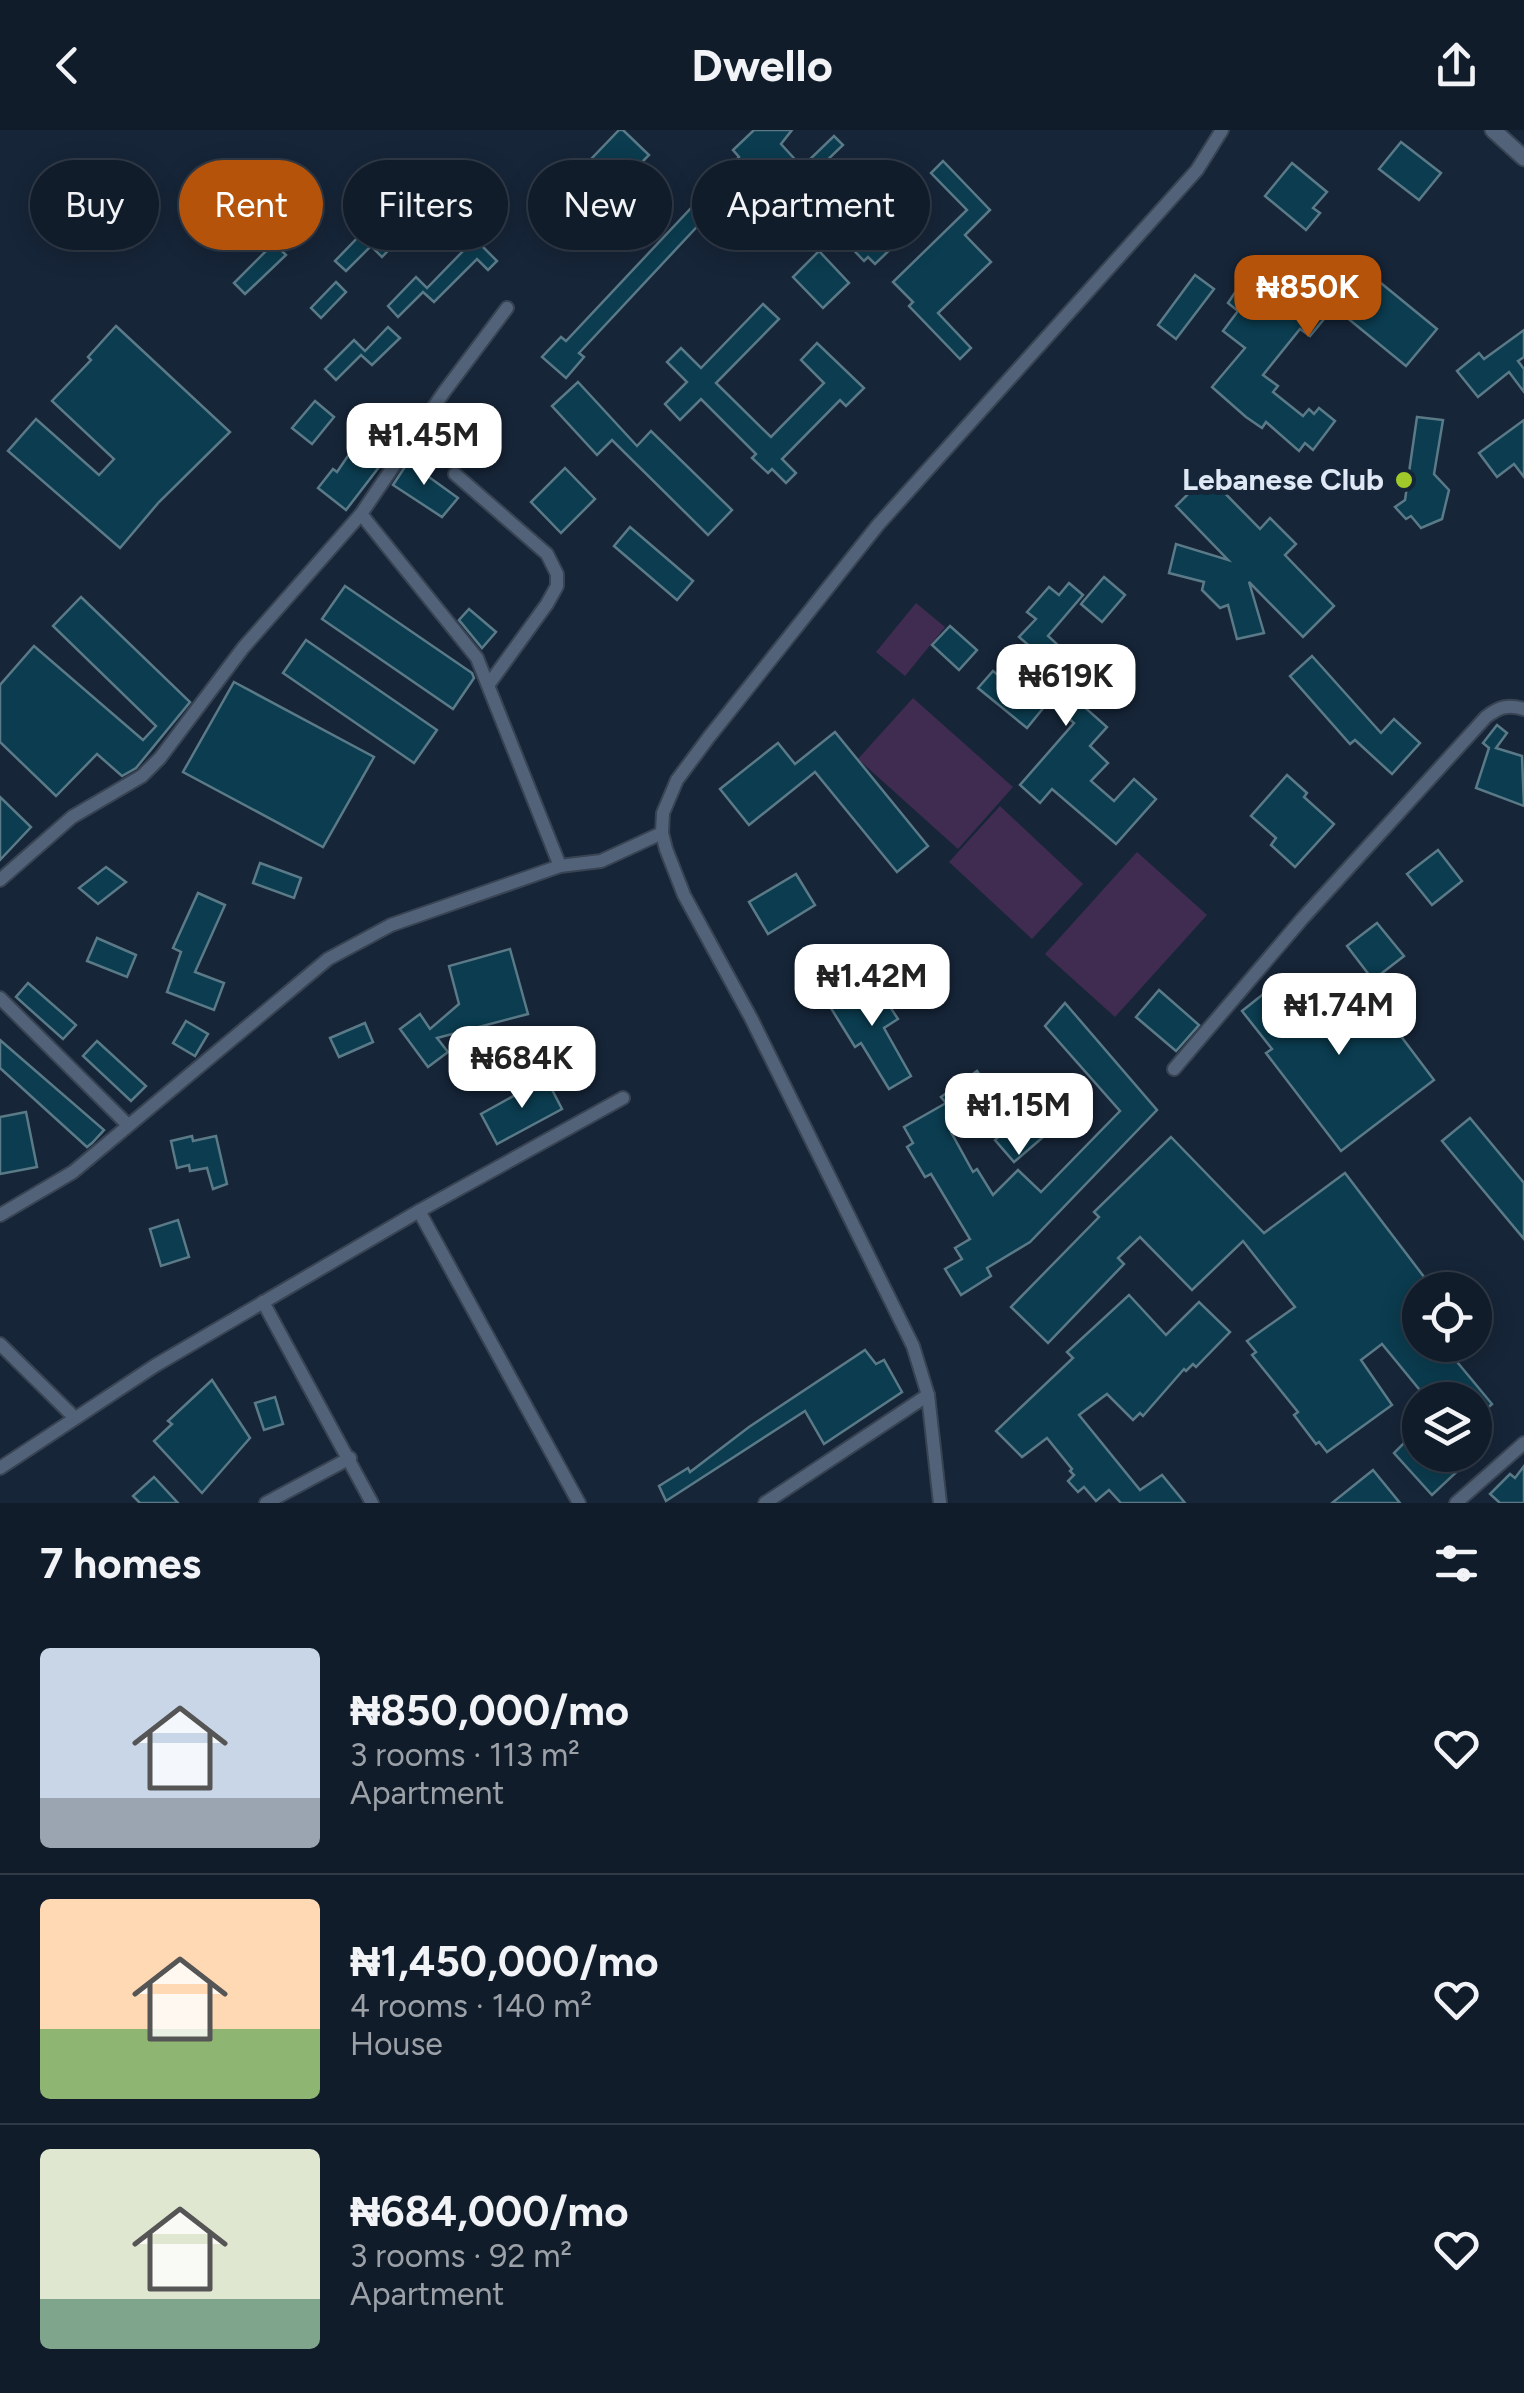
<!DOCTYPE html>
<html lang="en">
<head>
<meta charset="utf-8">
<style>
  body { margin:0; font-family:Figtree,sans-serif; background:#192532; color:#f1f3f6; height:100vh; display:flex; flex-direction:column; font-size:38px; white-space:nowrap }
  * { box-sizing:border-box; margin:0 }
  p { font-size:32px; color:#9ca1a8 }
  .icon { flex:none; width:55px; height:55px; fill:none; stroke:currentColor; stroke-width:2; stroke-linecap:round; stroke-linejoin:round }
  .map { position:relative; height:1373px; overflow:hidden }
  .drawer { display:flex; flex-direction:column; background:#101c2a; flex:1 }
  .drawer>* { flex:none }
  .guide { position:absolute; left:30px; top:30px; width:1000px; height:90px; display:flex; gap:20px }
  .controls { position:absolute; left:1402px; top:1142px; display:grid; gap:20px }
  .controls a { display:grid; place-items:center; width:90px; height:90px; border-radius:50%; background:#101c2a; box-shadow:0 5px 25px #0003,0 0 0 2px #303a47; font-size:50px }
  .price { position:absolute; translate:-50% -85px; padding:0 22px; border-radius:20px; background:#fff; color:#222; font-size:32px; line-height:65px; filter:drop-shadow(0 2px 5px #0008) }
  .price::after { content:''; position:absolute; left:50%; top:60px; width:30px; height:22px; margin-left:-15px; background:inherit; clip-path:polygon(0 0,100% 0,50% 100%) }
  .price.selected { background:#b45309; color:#fff }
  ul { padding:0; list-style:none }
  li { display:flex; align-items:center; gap:30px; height:250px; padding:0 40px }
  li+li { border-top:2px solid #303a47 }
  li span { display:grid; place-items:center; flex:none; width:280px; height:200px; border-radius:10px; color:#555 }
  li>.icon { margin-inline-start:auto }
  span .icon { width:120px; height:120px; fill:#fffc; stroke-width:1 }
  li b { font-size:42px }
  h2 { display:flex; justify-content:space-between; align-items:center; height:120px; padding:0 40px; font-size:42px }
  .pill { padding:0 35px; border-radius:45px; background:#101c2a; box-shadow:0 5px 25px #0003,0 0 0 2px #303a47; font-size:35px; line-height:90px }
  .pill.selected { background:#b45309; color:#fff }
  header { display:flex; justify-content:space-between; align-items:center; height:130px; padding:0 40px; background:#101c2a; font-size:45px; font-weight:700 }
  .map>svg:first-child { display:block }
</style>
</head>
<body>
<header><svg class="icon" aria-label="back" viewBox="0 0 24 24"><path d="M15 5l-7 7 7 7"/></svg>Dwello<svg class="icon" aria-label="share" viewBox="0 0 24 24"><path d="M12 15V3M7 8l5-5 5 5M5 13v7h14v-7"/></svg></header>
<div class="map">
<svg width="1524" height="1373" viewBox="0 0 1524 1373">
  <rect width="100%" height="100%" fill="#162538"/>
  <!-- green -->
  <g fill="#402c51">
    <polygon points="916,473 945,497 905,546 876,522"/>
    <polygon points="913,568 1013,657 958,719 858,629"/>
    <polygon points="1000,676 1083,754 1032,809 949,732"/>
    <polygon points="1137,722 1207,785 1115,887 1045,824"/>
  </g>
  <!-- building -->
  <g fill="#0b3c4f" stroke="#5b7a88" stroke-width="2.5">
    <polygon points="619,0 623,0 649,25 597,78 570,51"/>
    <polygon points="754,0 792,0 781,14 802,37 834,6 843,15 821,36 881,99 886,94 901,109 875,134 868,127 864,131 825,90 802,112 788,98 811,75 774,36 753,55 765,67 756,77 735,56 579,223 584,227 566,248 542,227 561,207 566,211 739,27 733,20"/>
    <polygon points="1401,12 1441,43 1419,70 1379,39"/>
    <polygon points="943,31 990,80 965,105 991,132 938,183 971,218 960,229 909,176 913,172 893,152 967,80 931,43"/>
    <polygon points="1292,33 1327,62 1313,78 1320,83 1306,100 1265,66"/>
    <polygon points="398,88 409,99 382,127 371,116 346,141 335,131 364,101 375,112"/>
    <polygon points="457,91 497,131 488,140 477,129 434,172 423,162 398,187 388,176 416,147 427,158 466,118 448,99"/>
    <polygon points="274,113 286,125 245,164 234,153"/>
    <polygon points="819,121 849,153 823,178 793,147"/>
    <polygon points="1305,129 1331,151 1341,138 1356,150 1365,140 1437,199 1406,236 1334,177 1310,206 1300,199 1263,245 1278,256 1273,262 1303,286 1309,279 1314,284 1319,278 1335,291 1313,320 1305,313 1299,321 1266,292 1262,298 1246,287 1212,257 1245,218 1223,201 1238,181 1228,173 1244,149 1272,169"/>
    <polygon points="1195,145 1214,159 1176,209 1158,195"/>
    <polygon points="336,152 346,162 321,188 311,178"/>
    <polygon points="763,174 779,189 716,253 771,307 824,253 801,230 817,213 864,258 846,276 840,270 782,329 796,343 786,353 772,339 768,343 752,328 756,324 701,269 680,290 665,274 687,252 667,232 681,218 701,238"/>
    <polygon points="116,196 230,302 159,372 120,418 8,321 36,289 99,345 114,329 52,271 91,230 88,227"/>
    <polygon points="388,197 400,208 372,235 361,225 336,250 325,239 354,210 365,221"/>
    <polygon points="1524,200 1524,227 1518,231 1524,239 1524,262 1509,242 1478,267 1457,241 1479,223 1484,229"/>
    <polygon points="578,252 637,316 651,301 732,380 708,405 612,310 597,325 552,276"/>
    <polygon points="315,271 334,287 312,314 292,298"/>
    <polygon points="1417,287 1443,290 1434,344 1449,360 1442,389 1421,398 1411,386 1406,389 1395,377 1405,370"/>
    <polygon points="1524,290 1524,347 1514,334 1497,347 1479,323"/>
    <polygon points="369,295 396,315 346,380 318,358 333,339 337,342"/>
    <polygon points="412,326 426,336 422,342 458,368 442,387 393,355"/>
    <polygon points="565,338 595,369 561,403 531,372"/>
    <polygon points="1207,345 1260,399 1270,388 1296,414 1285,425 1334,476 1303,507 1249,452 1264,503 1237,509 1228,475 1220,478 1202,460 1204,452 1169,443 1176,414 1228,430 1176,376"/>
    <polygon points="630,397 693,451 677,470 614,416"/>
    <polygon points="1104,447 1125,465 1102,492 1081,474"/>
    <polygon points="1069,453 1083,465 1048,506 1074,530 1055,551 1107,597 1090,616 1108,633 1091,651 1114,671 1134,649 1156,669 1116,714 1052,659 1040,673 1020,655 1074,593 1049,571 1027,598 978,558 993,541 1020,563 1048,532 1019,507 1036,489 1027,482 1049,457 1059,465"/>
    <polygon points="345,456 472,543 474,548 453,579 322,489"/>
    <polygon points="81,467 190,572 136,638 122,646 97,624 56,666 0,612 0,555 34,516 143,610 156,596 53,496"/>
    <polygon points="469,479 496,502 482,518 459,490"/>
    <polygon points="950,496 977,520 959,540 932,515"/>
    <polygon points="306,510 437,600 414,633 283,543"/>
    <polygon points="1312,526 1381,603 1394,589 1420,613 1392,644 1355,610 1350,614 1290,546"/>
    <polygon points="234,552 374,627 323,717 183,642"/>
    <polygon points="1497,595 1507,603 1496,618 1522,626 1524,676 1476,658 1489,618 1483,613"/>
    <polygon points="835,602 928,716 897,742 815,642 749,695 720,659 778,613 795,634"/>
    <polygon points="1287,645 1307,663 1304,667 1334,694 1295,737 1271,715 1276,708 1251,686"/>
    <polygon points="0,667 31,697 0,730"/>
    <polygon points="1438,720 1462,751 1432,775 1407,744"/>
    <polygon points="260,733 301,748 294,768 253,753"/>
    <polygon points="106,737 126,752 98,774 79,758"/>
    <polygon points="796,744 815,775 768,804 749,772"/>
    <polygon points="198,763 225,775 195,842 224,853 214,880 167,862 181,822 173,818"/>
    <polygon points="1377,793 1404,826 1373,850 1347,816"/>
    <polygon points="97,808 136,825 127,847 87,831"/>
    <polygon points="510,819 528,884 437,908 448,922 428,937 400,899 420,884 430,899 459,874 449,836"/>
    <polygon points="1286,846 1317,885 1360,852 1434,950 1341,1021 1266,923 1272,919 1242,881"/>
    <polygon points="871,848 898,889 884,898 911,946 889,959 861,913 855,917 829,875"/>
    <polygon points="28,853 76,895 63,909 16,867"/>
    <polygon points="1159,860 1199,895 1176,921 1136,887"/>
    <polygon points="1065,873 1157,980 1030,1112 987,1138 991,1146 961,1165 945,1139 962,1129 955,1118 970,1109 931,1044 925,1047 907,1017 913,1013 904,997 946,973 941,967 977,941 997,969 951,1002 973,1042 977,1039 993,1065 1018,1040 1041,1062 1120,981 1045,896"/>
    <polygon points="186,891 208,904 195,926 173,913"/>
    <polygon points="365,893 373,912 339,927 330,908"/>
    <polygon points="0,910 104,1000 92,1013 87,1017 0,938"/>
    <polygon points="97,911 146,956 131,971 83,926"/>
    <polygon points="546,948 562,979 497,1014 481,984"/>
    <polygon points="1038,972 1057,995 1014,1032 995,1010"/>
    <polygon points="26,982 37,1037 0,1044 0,987"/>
    <polygon points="1470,988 1524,1053 1524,1109 1442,1011"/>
    <polygon points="192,1006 193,1011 216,1006 227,1054 213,1059 207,1038 190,1041 189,1035 177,1038 171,1011"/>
    <polygon points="1171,1007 1264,1103 1345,1043 1434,1160 1420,1160 1420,1215 1443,1215 1492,1274 1475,1289 1475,1270 1428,1270 1382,1214 1361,1230 1392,1275 1327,1322 1319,1312 1316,1314 1294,1285 1298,1282 1252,1225 1256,1222 1247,1211 1295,1177 1243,1111 1192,1160 1140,1107 1118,1128 1124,1134 1048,1213 1011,1177 1099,1087 1094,1082"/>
    <polygon points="178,1090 189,1127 161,1136 150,1099"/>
    <polygon points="1129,1165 1166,1205 1199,1172 1230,1202 1196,1237 1193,1234 1186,1241 1184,1239 1143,1286 1140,1283 1133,1290 1107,1264 1079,1285 1140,1360 1162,1345 1185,1373 1121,1373 1109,1360 1096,1371 1084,1357 1078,1362 1068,1351 1074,1345 1070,1341 1072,1339 1047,1308 1022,1327 996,1301 1073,1228 1067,1222"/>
    <polygon points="865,1220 876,1234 884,1230 902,1262 824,1314 805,1281 666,1371 659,1356 688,1338 690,1342 749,1297"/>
    <polygon points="212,1250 250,1308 202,1363 154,1311 172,1294 168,1291"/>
    <polygon points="275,1267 283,1294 264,1300 255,1273"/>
    <polygon points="1409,1308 1420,1320 1420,1325 1431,1332 1438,1325 1455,1325 1464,1335 1432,1365 1394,1323"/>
    <polygon points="1524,1336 1524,1373 1500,1373 1490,1364 1510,1344 1515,1348"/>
    <polygon points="1373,1340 1400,1373 1332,1373"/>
    <polygon points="154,1347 178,1373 140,1373 133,1366"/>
  </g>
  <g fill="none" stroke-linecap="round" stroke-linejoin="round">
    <!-- minor casing -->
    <g stroke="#384353" stroke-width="16">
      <g id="minor">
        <polyline points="455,344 547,424 557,444 557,456 547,474 489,554"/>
        <polyline points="361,384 477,528 560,736"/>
        <polyline points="0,750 72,687 142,646 160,628 243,518 361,384 444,262 507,178"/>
        <polyline points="0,868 128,995"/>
        <path d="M1174 939 1302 789 1486 587C1499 577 1508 574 1524 579"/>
        <polyline points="0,1085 73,1042 328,829 391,795 560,736 601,731 662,703"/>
        <polyline points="263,1172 372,1373"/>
        <polyline points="0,1214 74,1287"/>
        <polyline points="0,1338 156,1235 419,1081"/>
        <polyline points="266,1373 350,1328"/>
        <polyline points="579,1373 419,1081 623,968"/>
        <polyline points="765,1373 928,1265"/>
        <polyline points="940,1373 928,1265 913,1216 751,888 684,765 666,719 662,703 663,683 677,650 709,607 878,395 1197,40 1222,0"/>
        <polyline points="1456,1373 1524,1313"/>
      </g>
    </g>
    <!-- tertiary casing -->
    <g stroke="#384353" stroke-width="19">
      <polyline id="tertiary" points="1493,0 1524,28"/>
    </g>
    <!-- minor -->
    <use href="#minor" stroke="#526379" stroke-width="12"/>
    <!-- tertiary -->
    <use href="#tertiary" stroke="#526379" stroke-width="15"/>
  </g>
  <!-- markers -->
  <circle fill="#a1c92a" stroke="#162538" stroke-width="4" cx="1404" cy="350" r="10"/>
  <g text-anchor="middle" stroke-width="10" stroke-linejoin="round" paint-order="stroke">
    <!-- poi labels -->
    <g font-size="30" font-weight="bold" fill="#dfe9f6" stroke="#162538" text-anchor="end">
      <text x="1384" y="360">Lebanese Club</text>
    </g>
  </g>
</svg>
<div class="controls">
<a><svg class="icon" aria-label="locate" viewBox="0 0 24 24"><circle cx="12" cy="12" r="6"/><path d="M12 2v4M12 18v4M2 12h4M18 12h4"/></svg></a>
<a><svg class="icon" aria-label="layers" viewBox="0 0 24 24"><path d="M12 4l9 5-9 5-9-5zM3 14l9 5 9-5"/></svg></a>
</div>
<b class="price selected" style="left:1308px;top:210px">₦850K</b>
<b class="price" style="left:424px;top:358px">₦1.45M</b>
<b class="price" style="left:1066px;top:599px">₦619K</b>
<b class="price" style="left:872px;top:899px">₦1.42M</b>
<b class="price" style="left:1339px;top:928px">₦1.74M</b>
<b class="price" style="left:522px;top:981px">₦684K</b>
<b class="price" style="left:1019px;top:1028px">₦1.15M</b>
<div class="guide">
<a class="pill">Buy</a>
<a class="pill selected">Rent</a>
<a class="pill">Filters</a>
<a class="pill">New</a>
<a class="pill">Apartment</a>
</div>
</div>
<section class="drawer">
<h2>7 homes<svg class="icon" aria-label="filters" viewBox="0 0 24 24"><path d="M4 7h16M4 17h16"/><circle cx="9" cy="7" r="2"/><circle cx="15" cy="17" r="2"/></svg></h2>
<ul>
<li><span style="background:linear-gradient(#c9d6e8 75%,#9aa5b1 0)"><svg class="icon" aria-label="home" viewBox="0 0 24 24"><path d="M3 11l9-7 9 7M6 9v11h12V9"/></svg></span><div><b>₦850,000/mo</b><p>3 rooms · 113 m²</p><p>Apartment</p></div><svg class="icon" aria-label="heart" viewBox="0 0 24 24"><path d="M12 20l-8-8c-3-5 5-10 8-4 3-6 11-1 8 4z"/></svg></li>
<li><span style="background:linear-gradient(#ffd9b3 65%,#8fb573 0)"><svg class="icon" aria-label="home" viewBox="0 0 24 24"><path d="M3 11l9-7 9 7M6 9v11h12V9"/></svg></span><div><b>₦1,450,000/mo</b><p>4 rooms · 140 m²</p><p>House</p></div><svg class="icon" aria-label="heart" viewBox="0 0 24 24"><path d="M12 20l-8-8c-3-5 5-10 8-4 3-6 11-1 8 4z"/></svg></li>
<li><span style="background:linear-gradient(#dfe7d0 75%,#7fa58c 0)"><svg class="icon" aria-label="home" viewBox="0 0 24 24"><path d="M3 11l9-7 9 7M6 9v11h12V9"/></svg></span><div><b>₦684,000/mo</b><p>3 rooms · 92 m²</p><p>Apartment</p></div><svg class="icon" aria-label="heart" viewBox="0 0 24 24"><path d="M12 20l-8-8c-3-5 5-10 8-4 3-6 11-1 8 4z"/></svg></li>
</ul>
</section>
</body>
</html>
